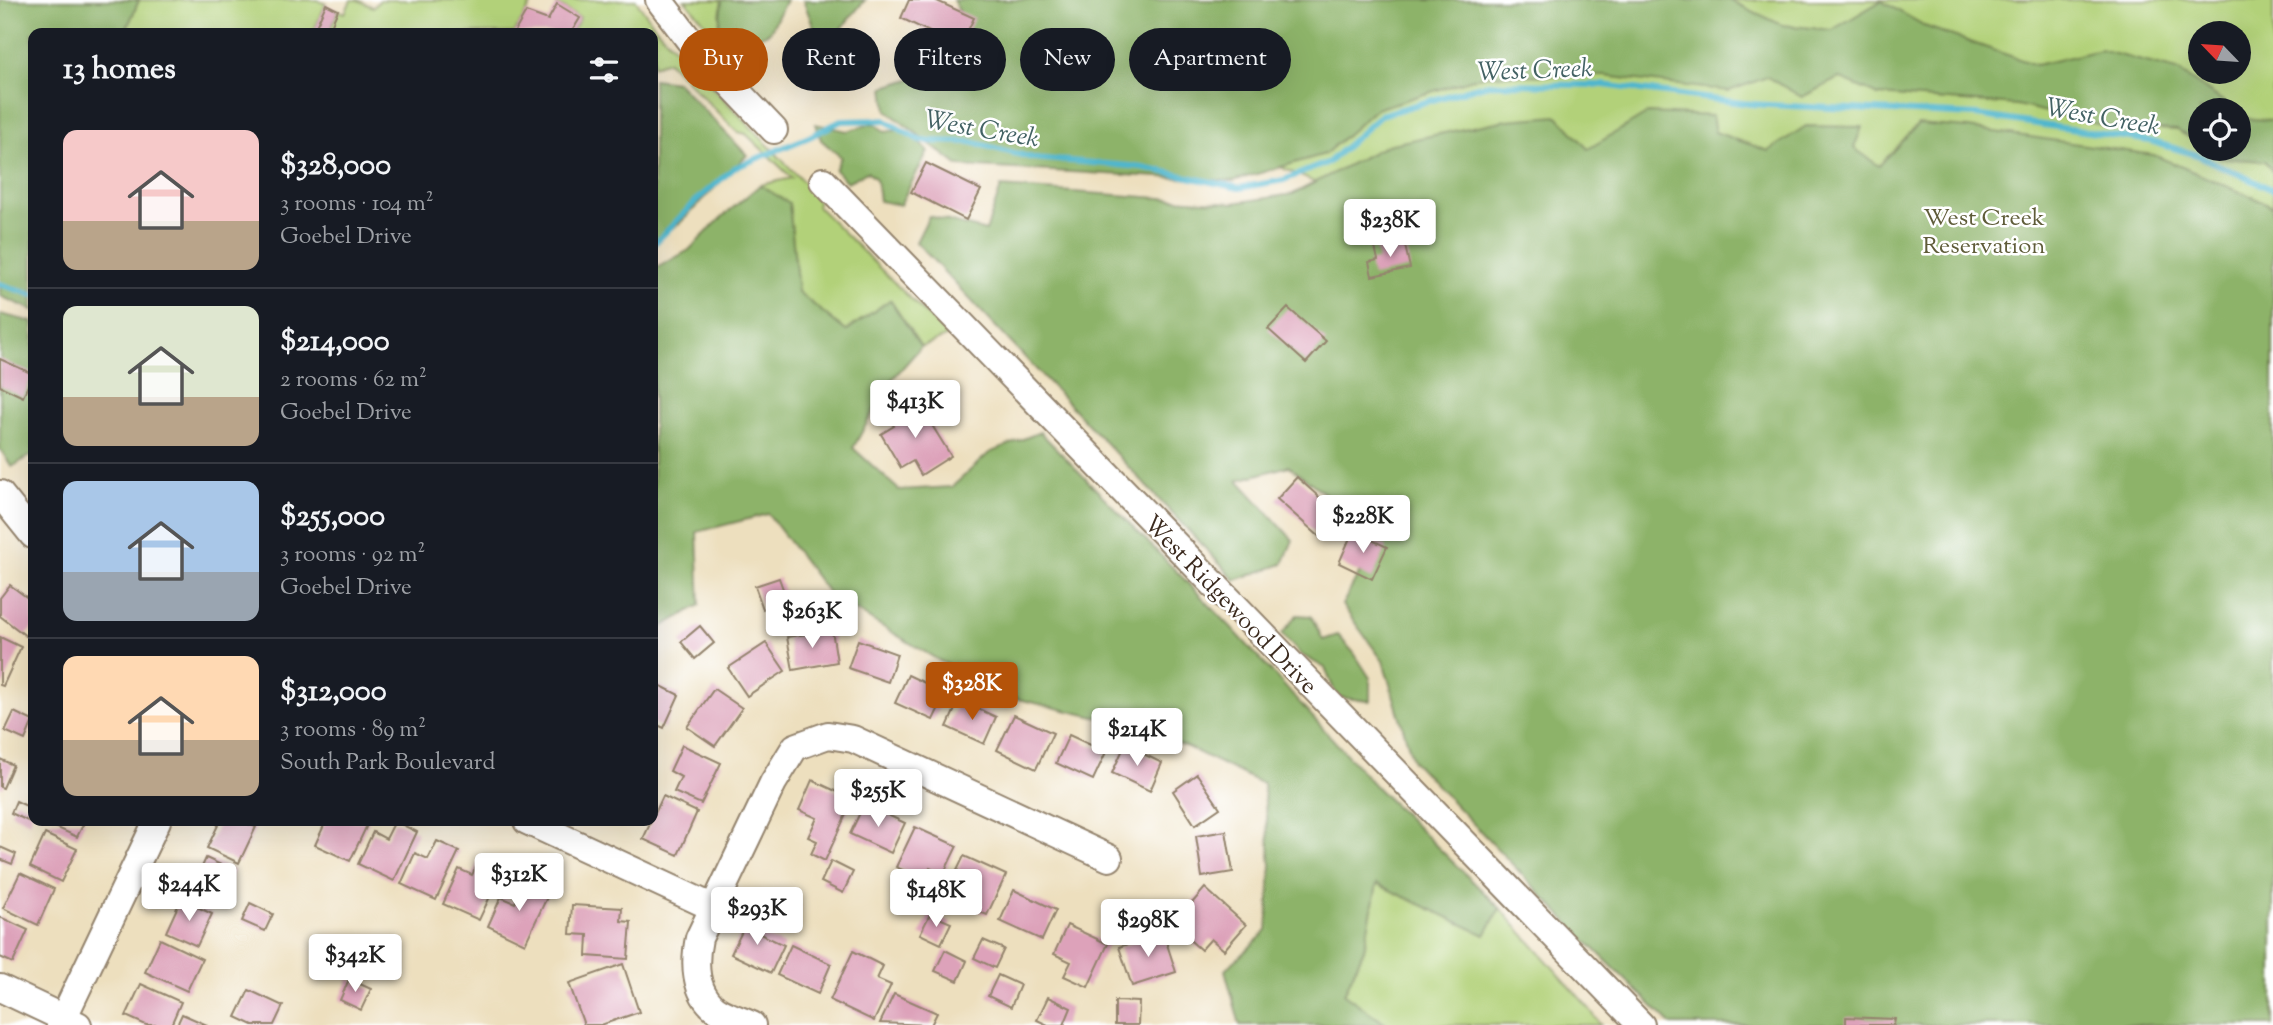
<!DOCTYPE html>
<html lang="en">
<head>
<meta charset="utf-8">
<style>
  body { margin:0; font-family:"Sorts Mill Goudy",serif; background:#242831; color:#f1f3f6; height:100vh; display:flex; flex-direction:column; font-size:26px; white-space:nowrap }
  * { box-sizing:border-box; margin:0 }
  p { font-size:23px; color:#9ea1a6 }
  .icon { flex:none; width:38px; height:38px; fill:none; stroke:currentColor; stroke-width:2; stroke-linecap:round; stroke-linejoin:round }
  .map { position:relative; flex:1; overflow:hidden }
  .panel { position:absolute; left:28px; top:28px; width:630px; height:798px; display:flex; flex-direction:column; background:#171b24; border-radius:14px; box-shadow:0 7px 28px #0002 }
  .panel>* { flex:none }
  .top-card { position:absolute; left:679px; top:28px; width:665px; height:63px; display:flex; gap:14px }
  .needle { width:46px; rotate:295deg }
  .tools { position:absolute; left:2188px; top:21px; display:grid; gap:14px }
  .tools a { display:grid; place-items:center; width:63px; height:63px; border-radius:50%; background:#171b24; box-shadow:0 7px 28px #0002; font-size:35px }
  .price { position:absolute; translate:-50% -60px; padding:0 16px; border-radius:7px; background:#fff; color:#222; font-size:23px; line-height:46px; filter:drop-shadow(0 2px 4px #0008) }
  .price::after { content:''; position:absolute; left:50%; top:42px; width:21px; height:16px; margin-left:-10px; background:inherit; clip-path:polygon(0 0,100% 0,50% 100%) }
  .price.selected { background:#b45309; color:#fff }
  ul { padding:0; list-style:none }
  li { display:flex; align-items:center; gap:21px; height:175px; padding:0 35px }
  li+li { border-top:2px solid #363941 }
  li span { display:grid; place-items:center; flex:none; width:196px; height:140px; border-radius:14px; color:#555 }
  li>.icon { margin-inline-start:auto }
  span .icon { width:84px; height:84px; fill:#fffc; stroke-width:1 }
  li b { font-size:30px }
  h2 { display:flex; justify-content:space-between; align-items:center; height:84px; padding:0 35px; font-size:30px }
  .tag { padding:0 24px; border-radius:32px; background:#171b24; box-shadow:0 7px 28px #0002; font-size:24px; line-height:63px }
  .tag.selected { background:#b45309; color:#fff }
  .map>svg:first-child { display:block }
</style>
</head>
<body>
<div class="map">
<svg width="2273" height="1025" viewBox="0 0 2273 1025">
  <rect width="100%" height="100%" fill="#fff"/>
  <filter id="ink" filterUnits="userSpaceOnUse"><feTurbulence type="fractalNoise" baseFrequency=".0143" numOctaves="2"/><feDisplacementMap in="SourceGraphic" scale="14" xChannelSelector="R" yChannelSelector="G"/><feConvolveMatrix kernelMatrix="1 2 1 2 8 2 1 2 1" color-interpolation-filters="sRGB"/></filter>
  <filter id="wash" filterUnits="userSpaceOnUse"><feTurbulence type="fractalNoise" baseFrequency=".00686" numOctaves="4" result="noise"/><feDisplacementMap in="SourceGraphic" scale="28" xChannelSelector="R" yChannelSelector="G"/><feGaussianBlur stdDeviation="1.57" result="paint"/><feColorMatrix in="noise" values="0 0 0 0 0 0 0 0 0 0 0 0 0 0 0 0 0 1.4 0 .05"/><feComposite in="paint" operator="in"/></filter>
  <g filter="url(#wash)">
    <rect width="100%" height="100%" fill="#eddfbe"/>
    <!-- green -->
    <g fill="#b2d179" stroke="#767e4c" stroke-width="2" fill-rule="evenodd">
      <polygon points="139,0 317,0 326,4 313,33 125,33"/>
      <polygon points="351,0 358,0 373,7 380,0 534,0 514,33 328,33 338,10 345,13"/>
      <polygon points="557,0 636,0 656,28 808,187 818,202 817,206 948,336 921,347 890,300 846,331 798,292 789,204 760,185 792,178 746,134 737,132 668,61 653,66 653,33 571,33 580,18 557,4"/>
      <polygon points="685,0 722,0 718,38"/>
      <path d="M1124 0H2273V611L1086 80ZM2200 33H2238V72H2200ZM2200 110H2238V149H2200Z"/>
      <polygon points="1377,883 1485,935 1500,908 1589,1008 1601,1025 1387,1025 1344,994 1364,949"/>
    </g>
    <!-- forest -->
    <g fill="#8db369" stroke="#646e44" stroke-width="2">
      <polygon points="0,0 139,0 125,33 33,33 33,310 0,296"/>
      <polygon points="722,0 786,0 770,32 730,50 718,38"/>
      <polygon points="803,0 865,0 823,50"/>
      <polygon points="953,0 1729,0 1782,25 1832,30 1881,1 1927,27 2036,65 2100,50 2177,70 2236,110 2200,110 2200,145 2177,130 2110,127 2017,105 1878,95 1839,78 1802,97 1767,77 1729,91 1604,76 1486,75 1376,109 1325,154 1233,181 959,166 887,111 884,87 914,78 943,47 972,34"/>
      <polygon points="653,79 677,82 747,155 679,224 653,240"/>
      <polygon points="2238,112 2249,119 2273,120 2273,173 2265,161 2220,158 2206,149 2238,149"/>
      <polygon points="1648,113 1712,116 1715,132 1768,151 1806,126 1862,127 1854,148 1879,166 1918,124 1968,128 2154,155 2273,206 2273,1025 1672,1025 1586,941 1413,761 1383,661 1342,605 1370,554 1350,513 1289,466 1238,480 1293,540 1283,564 1235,580 916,242 929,216 986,231 1001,187 1233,203 1293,194 1387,145 1506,120 1558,116 1588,149"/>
      <polygon points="874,123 885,132 904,129 928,151 900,205 879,201 876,179 867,172 847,182 835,170 841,157 821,140 816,124 847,131"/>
      <polygon points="760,185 789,203 798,292 846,331 890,300 921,347 889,383 853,448 899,490 952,487 989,453 1040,432 1230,626 1378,789 1500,908 1485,935 1377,884 1364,949 1344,994 1387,1025 1240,1025 1225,970 1267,931 1271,865 1263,784 1187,747 1129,725 1018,699 940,661 830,595 768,514 697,532 700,605 653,632 653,270 689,250 721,218"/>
      <polygon points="0,314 33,322 33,454 12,467 0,449"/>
      <polygon points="1297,615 1311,616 1323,640 1338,635 1354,653 1370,678 1370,701 1337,697 1325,668 1300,654 1282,634"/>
    </g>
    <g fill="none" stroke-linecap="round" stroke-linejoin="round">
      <!-- stream -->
      <g stroke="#4fb6cd" stroke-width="6">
        <polyline points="653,245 698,199 734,168 809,137 841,121 884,120 921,141 971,142 1033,158 1142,167 1239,188 1284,180 1329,162 1381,115 1488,84 1603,85 1750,104 1976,115 2150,141 2197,155 2273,190"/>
        <polyline points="0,284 33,295"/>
      </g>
    </g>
    <g id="blocks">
      <!-- building -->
      <g fill="#dda2ba">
        <polygon points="909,0 935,0 974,18 960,47 901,18"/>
        <polygon points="326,4 338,10 328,33 313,33"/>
        <polygon points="557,4 580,18 571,33 514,33 526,12 548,20"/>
        <polygon points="926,163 981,190 966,220 911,192"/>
        <polygon points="1404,241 1410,268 1372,276 1369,262 1378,260 1375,247"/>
        <polygon points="1288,308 1326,341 1306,363 1268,329"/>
        <polygon points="0,359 33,374 23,397 0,386"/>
        <polygon points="917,401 951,456 921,475 913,461 901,468 881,434 894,426 889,419"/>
        <polygon points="1297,477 1340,516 1321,538 1277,499"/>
        <polygon points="1353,531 1387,547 1372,579 1339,563"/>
        <polygon points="779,578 787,600 763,609 755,586"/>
        <polygon points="10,585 33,602 33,627 26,636 0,616 0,598"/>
        <polygon points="700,626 714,643 695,659 681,642"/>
        <polygon points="832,630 837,662 793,670 787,637"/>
        <polygon points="0,637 21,647 3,686 0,685"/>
        <polygon points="858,640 897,654 888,682 848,668"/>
        <polygon points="766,643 785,671 747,696 728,668"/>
        <polygon points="908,675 946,693 933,720 895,703"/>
        <polygon points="655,683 679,695 664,728 653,723 653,689"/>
        <polygon points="714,689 742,708 715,746 687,727"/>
        <polygon points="959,700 996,717 984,744 947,727"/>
        <polygon points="14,712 33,721 25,740 5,731"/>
        <polygon points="1014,715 1053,733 1036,769 997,750"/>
        <polygon points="1069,735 1106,752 1093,780 1056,763"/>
        <polygon points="682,745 721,763 701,804 674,792 681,777 670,771"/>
        <polygon points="1125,745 1162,763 1150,791 1112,773"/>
        <polygon points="0,759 13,765 3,788 0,787"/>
        <polygon points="1197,774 1220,808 1195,825 1173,791"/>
        <polygon points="812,780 853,799 825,861 811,854 817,841 808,837 817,818 799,810"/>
        <polygon points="663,796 697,812 678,855 643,839"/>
        <polygon points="16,801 33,809 30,822 11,813"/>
        <polygon points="864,804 905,823 891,853 850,834"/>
        <polygon points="51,821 85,821 77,837 49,824"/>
        <polygon points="220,821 241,821 256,827 239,863 207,848"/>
        <polygon points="326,821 369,821 350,861 315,845"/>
        <polygon points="395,821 417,832 394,881 358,864 373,832 386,839"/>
        <polygon points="915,827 957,846 943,875 930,868 924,880 896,867"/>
        <polygon points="1226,831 1233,872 1202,877 1196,836"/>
        <polygon points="45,834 77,849 61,882 30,867"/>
        <polygon points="437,841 459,851 436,900 401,884 415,853 428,859"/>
        <polygon points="0,847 16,854 12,864 0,859"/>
        <polygon points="964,856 1006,875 987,915 971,908 977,897 950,885"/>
        <polygon points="206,858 234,871 219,904 191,891"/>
        <polygon points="479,861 502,871 479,920 443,904 459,869 472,875"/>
        <polygon points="831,861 853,872 843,893 821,882"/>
        <polygon points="20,873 54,889 38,925 3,908"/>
        <polygon points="525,882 549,893 525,944 488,926 501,897 515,903"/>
        <polygon points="1205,888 1246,925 1224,950 1211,939 1201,950 1173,925"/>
        <polygon points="1014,890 1056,910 1042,940 1000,921"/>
        <polygon points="779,896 801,906 791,928 769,918"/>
        <polygon points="181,899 212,914 197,946 166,932"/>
        <polygon points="250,903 273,914 265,931 242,921"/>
        <polygon points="572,905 622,908 621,921 631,922 628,959 587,956 588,935 570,934"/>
        <polygon points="930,914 951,923 941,944 920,934"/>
        <polygon points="0,917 28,930 13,963 0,957"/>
        <polygon points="748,919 764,926 760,934 784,945 771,973 731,954"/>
        <polygon points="1067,925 1108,944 1088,987 1064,976 1071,962 1054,954"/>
        <polygon points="1163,932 1176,972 1132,986 1119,947"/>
        <polygon points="160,939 202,959 187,991 145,972"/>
        <polygon points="983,940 1004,949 995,968 974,958"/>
        <polygon points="791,945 831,964 818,994 777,975"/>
        <polygon points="945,950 967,961 958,981 935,971"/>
        <polygon points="853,951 883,966 877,979 891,985 874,1021 830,1000"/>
        <polygon points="623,964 639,1012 601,1025 584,1025 569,983"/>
        <polygon points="998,975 1020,985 1011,1007 988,996"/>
        <polygon points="349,979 371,989 361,1010 340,1000"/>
        <polygon points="141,984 181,1002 171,1025 146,1025 126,1016"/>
        <polygon points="249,990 283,1006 274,1025 253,1025 236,1017"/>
        <polygon points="894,994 937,1013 931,1025 880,1023"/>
        <polygon points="1048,997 1071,1008 1064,1025 1048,1025 1037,1020"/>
        <polygon points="1115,1001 1139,1002 1138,1025 1115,1025"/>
        <polygon points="182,1014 207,1025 177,1025"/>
        <polygon points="1846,1017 1895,1019 1894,1025 1846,1025"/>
      </g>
    </g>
  </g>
  <g filter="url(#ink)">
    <use href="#blocks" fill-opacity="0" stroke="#94846e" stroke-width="2"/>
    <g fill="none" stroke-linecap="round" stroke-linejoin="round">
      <!-- minor casing -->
      <g stroke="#94846e" stroke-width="30">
        <g id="minor">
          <polyline points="659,0 693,45 774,130"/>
          <polyline points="823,181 1641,1025"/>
          <polyline points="0,494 33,535"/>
          <polyline points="527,821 714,908"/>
          <polyline points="0,988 78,1025"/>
          <polyline points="60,1025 157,821"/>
          <path d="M752 1025C741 1020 726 1016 716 1009 694 992 694 962 699 938L773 783 795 747 828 735 853 739 1109 858"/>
        </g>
      </g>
      <!-- minor -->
      <use href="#minor" stroke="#fff" stroke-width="26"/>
    </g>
  </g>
  <g text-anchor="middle" stroke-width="5" stroke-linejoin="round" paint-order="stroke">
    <!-- park labels -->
    <g font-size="24" fill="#5f5c39" stroke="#fff">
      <text x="1984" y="225">West Creek<tspan x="1984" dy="28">Reservation</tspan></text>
    </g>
    <!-- street labels -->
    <g font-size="24" fill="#3b2a1e" stroke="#fff">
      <text transform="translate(1231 604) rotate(46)" y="8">West Ridgewood Drive</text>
    </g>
    <!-- water labels -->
    <g font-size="26" font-style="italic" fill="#436264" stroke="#fff">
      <text transform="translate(1535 69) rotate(-2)" y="9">West Creek</text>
      <text transform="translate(2103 116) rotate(10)" y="9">West Creek</text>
      <text transform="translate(982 128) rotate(10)" y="9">West Creek</text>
    </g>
  </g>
</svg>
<div class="tools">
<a><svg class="needle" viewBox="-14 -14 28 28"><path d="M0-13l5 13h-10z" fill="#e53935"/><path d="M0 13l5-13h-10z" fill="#9ea1a6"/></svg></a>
<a><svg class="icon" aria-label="locate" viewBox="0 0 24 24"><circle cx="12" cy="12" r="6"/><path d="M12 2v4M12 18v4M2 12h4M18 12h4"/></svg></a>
</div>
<b class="price" style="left:1390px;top:259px">$238K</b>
<b class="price" style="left:915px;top:440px">$413K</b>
<b class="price" style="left:1363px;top:555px">$228K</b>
<b class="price" style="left:812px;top:650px">$263K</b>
<b class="price selected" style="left:972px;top:722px">$328K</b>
<b class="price" style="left:1137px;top:768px">$214K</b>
<b class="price" style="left:878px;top:829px">$255K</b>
<b class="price" style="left:519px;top:913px">$312K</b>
<b class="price" style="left:189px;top:923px">$244K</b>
<b class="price" style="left:936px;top:929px">$148K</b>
<b class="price" style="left:757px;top:947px">$293K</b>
<b class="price" style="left:1148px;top:959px">$298K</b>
<b class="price" style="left:355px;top:994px">$342K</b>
<div class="top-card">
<a class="tag selected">Buy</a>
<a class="tag">Rent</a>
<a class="tag">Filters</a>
<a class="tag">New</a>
<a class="tag">Apartment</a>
</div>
<section class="panel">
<h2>13 homes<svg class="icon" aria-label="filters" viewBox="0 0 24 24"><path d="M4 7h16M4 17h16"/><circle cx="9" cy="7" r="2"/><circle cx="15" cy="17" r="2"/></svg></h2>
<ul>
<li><span style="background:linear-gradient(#f6c9c9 65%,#b9a48a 0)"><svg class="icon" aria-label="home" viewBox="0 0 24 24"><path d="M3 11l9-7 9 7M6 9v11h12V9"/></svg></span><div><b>$328,000</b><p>3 rooms · 104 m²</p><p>Goebel Drive</p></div></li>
<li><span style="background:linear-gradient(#dfe7d0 65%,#b9a48a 0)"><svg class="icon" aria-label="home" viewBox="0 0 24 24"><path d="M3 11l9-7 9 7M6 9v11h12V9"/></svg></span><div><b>$214,000</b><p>2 rooms · 62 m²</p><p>Goebel Drive</p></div></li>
<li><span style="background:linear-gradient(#a9c7e8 65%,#9aa5b1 0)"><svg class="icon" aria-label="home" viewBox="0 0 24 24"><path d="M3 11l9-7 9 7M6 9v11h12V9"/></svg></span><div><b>$255,000</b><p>3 rooms · 92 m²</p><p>Goebel Drive</p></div></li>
<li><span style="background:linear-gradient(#ffd9b3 60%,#b9a48a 0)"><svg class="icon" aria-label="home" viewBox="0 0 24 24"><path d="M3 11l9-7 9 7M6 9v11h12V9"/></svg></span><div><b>$312,000</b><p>3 rooms · 89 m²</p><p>South Park Boulevard</p></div></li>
</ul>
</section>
</div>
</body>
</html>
